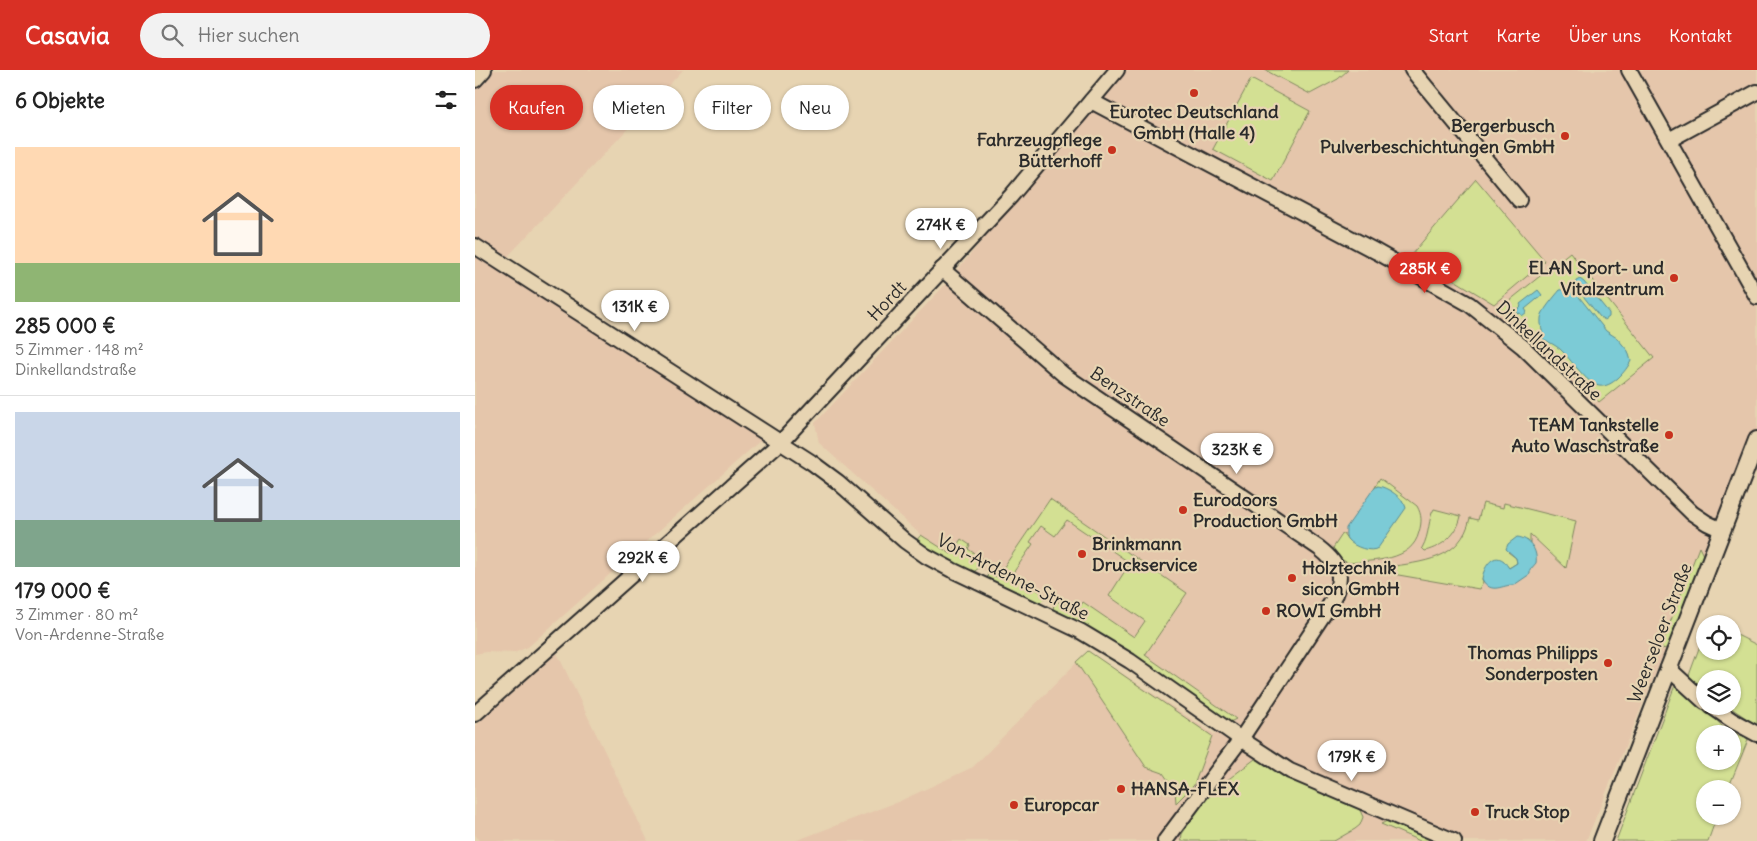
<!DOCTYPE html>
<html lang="de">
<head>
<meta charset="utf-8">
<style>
  body { margin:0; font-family:Delius,sans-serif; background:#f2f2f2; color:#222; height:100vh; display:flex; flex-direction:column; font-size:19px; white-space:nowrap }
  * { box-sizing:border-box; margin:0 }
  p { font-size:16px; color:#767676 }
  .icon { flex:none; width:28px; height:28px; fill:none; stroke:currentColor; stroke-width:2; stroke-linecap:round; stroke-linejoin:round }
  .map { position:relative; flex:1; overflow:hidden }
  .sheet { display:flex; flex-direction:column; background:#fff; width:475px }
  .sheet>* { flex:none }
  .hud { position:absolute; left:15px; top:15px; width:475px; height:45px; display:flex; gap:10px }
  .fabs { position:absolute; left:1221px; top:545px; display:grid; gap:10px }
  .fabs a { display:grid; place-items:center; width:45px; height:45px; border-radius:50%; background:#fff; box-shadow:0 1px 4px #0004; font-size:25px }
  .price { position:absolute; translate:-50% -42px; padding:0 11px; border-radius:18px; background:#fff; color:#222; font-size:16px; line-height:32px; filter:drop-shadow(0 1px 2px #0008) }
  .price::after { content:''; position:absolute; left:50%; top:30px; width:15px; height:11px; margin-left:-8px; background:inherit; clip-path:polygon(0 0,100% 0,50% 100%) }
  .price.on { background:#d93025; color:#fff }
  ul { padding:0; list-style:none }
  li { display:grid; align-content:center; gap:10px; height:265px; padding:0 15px }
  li+li { border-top:1px solid #e0e0e0 }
  li span { display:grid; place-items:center; height:155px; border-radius:0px; color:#555 }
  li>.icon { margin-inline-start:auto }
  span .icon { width:90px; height:90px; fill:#fffc; stroke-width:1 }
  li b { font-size:21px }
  h2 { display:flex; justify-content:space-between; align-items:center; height:60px; padding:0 15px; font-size:21px }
  .chip { padding:0 18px; border-radius:22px; background:#fff; box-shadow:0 1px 4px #0004; font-size:18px; line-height:45px }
  .chip.on { background:#d93025; color:#fff }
  header { display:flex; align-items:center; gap:30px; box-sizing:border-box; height:70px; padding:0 25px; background:#d93025; color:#fff }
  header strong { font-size:24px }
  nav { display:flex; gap:28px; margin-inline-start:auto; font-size:18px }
  .search { width:350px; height:45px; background:#f2f2f2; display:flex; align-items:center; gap:12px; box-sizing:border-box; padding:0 18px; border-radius:28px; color:#767676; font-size:19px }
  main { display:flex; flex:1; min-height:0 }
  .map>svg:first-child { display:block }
</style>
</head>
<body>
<header>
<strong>Casavia</strong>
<div class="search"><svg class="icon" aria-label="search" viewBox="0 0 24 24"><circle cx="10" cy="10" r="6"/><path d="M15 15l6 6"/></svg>Hier suchen</div>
<nav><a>Start</a><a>Karte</a><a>Über uns</a><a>Kontakt</a></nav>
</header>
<main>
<section class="sheet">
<h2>6 Objekte<svg class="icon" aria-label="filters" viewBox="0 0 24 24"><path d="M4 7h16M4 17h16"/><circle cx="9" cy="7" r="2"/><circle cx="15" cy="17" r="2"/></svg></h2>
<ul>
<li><span style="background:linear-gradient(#ffd9b3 75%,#8fb573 0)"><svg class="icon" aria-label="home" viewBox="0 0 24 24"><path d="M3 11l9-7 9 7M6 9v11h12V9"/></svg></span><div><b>285 000 €</b><p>5 Zimmer · 148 m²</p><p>Dinkellandstraße</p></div></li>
<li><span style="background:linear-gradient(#c9d6e8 70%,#7fa58c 0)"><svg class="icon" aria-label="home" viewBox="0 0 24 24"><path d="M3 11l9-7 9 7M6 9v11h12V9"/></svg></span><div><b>179 000 €</b><p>3 Zimmer · 80 m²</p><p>Von-Ardenne-Straße</p></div></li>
</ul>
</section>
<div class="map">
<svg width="1282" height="771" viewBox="0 0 1282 771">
  <rect width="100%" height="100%" fill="#e7d4b2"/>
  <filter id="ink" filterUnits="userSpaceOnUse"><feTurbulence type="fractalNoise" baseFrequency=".02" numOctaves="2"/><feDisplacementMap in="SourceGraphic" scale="10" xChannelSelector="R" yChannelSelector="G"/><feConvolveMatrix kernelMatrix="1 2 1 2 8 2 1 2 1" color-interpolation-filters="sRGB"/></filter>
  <g filter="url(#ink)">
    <!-- built -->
    <g fill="#e5c6ab">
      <polygon points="0,0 208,0 22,198 287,369 53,577 39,583 11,582 0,584"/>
      <polygon points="650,0 790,0 835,24 863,9 873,0 1282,0 1282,358 1111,771 320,771 425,731 498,697 613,581 739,664 761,649 592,539 483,488 466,479 446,465 344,373 340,353 468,217"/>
      <polygon points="82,583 173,771 4,771 0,764 0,656"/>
    </g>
    <!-- green -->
    <g fill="#d3e093" stroke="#7f865f" fill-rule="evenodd">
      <polygon points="790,0 873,0 863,9 835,24"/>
      <polygon points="776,9 835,41 798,111 738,79"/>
      <polygon points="1001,109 1070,191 1019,234 958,197 936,185"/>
      <polygon points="1095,182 1179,288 1124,332 1066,275 1024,239"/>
      <path d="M905 408 942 436C947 445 947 452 944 462 937 492 898 490 874 493L867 490 858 478 868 463 873 470 903 416 899 418Z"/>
      <polygon points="575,429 712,523 670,585 761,649 753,653 640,574 611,556 578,541 579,533 581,531 595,536 599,531 606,535 608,532 659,567 670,551 634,526 655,493 592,450 580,466 566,456 555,472 558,474 538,503 570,525 570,528 564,534 512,510 513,503 522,507"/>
      <path d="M1008 433 1028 438 1029 433 1101 451 1091 498 1055 464V473L1052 470 1033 482 1041 488 1042 493 1034 498C1029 493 1026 488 1018 490L1007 509 1008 512 1004 519 912 503V497C947 492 986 490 995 448L1003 450Z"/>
      <path d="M959 439 986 446C982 465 968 476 950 481L947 478C955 464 953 448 959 439Z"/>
      <polygon points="446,465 476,484 486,469 495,475 493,479 509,490 504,498 497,503 473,492 440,472"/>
      <polygon points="1224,477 1229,487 1195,575 1192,578 1185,579"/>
      <polygon points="1230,562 1230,581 1258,581 1258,563 1282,575 1282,653 1280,654 1253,636 1258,636 1258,609 1230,609 1230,620 1213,608"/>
      <polygon points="613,581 737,666 719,715 701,733 700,720 688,703 671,697 601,592"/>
      <path d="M1200 615 1210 617 1249 658 1273 670 1253 719H1230V746H1242L1233 771H1141ZM1230 664H1258V691H1230Z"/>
      <polygon points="780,689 787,691 876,733 884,738 888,747 885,755 880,759 859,771 706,771 707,764 734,724"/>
      <polygon points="916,749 967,771 945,771 906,754"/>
    </g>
    <!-- water -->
    <g fill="#7bcbd6" stroke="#5b8b92">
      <polygon points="1105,209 1109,212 1134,243 1134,247 1130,250 1125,247 1100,216 1101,211"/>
      <path d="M1094 219 1101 223 1131 261 1142 268 1153 281 1156 291C1151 301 1137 318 1124 316 1112 314 1095 288 1085 279 1080 275 1074 272 1068 269 1068 262 1065 254 1066 248 1066 242 1080 226 1085 220Z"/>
      <polygon points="1063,220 1067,225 1050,239 1052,242 1047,246 1045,243 1042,244 1042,240 1046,236 1045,234"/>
      <path d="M903 416C912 417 929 428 931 438L903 478C896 483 879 477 873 470 870 467 871 462 871 458L899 418Z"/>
      <path d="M1042 467C1055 468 1063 481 1061 493L1055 500V504L1039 515C1028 514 1016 526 1007 509 1008 500 1017 481 1029 491 1031 493 1032 496 1034 498L1042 493 1041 488 1031 479 1033 474Z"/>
    </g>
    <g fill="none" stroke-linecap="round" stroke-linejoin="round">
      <!-- minor casing -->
      <g stroke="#2b2b2b" stroke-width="18">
        <g id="minor">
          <polyline points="937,0 1044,130"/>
          <polyline points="1154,0 1282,227"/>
          <polyline points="0,10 9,0"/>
          <polyline points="616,31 902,182 994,234 1048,277 1217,443 1232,453 1247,460"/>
          <polyline points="1194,70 1282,22"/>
          <polyline points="0,176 336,392 363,412 430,471 451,486 477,500 605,561 655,591 766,669 815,701 979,771"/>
          <path d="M467 199 589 305 844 478C867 496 869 508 856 533L766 669 690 771"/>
          <polyline points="1193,598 1230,632"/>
          <polyline points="1236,636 1258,651 1282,664"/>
          <polyline points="0,644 305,373 536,126 642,0"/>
        </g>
      </g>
      <!-- tertiary casing -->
      <g stroke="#2b2b2b" stroke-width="20">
        <polyline id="tertiary" points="1127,771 1282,370"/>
      </g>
      <!-- minor -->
      <use href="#minor" stroke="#e7d4b2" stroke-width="14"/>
      <!-- tertiary -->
      <use href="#tertiary" stroke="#e7d4b2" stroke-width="16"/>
    </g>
  </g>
  <!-- markers -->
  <g fill="#c8321e" stroke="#e7d4b2" stroke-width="2">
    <circle cx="719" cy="23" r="5"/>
    <circle cx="1090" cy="66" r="5"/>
    <circle cx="637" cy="80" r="5"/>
    <circle cx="1199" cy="208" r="5"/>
    <circle cx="1194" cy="365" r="5"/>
    <circle cx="708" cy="440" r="5"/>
    <circle cx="607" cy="484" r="5"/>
    <circle cx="817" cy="508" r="5"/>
    <circle cx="791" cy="541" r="5"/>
    <circle cx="1133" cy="593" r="5"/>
    <circle cx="646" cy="719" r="5"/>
    <circle cx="539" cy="735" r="5"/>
    <circle cx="1000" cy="742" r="5"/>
  </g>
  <g text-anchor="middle" stroke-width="4.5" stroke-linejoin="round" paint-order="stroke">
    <!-- poi labels -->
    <g font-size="18" font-weight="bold" fill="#2b2b2b" stroke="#e7d4b2" text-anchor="start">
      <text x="719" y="48" text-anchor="middle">Eurotec Deutschland<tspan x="719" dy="21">GmbH (Halle 4)</tspan></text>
      <text x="1080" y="62" text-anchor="end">Bergerbusch<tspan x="1080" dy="21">Pulverbeschichtungen GmbH</tspan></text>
      <text x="627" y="76" text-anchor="end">Fahrzeugpflege<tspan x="627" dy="21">Bütterhoff</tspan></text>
      <text x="1189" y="204" text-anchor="end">ELAN Sport- und<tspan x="1189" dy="21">Vitalzentrum</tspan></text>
      <text x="1184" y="361" text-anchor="end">TEAM Tankstelle<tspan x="1184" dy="21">Auto Waschstraße</tspan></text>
      <text x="718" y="436">Eurodoors<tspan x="718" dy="21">Production GmbH</tspan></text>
      <text x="617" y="480">Brinkmann<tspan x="617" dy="21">Druckservice</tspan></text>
      <text x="827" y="504">Holztechnik<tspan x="827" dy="21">sicon GmbH</tspan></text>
      <text x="801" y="547">ROWI GmbH</text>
      <text x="1123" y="589" text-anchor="end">Thomas Philipps<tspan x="1123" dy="21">Sonderposten</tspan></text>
      <text x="656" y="725">HANSA-FLEX</text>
      <text x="549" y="741">Europcar</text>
      <text x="1010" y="748">Truck Stop</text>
    </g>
    <!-- street labels -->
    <g font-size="18" fill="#2b2b2b" stroke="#e7d4b2">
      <text transform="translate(412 231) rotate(-47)" y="6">Hordt</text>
      <text transform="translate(1074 281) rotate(43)" y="6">Dinkellandstraße</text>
      <text transform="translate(655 327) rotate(34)" y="6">Benzstraße</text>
      <text transform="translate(538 507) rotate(27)" y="6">Von-Ardenne-Straße</text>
      <text transform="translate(1185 563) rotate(-69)" y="6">Weerseloer Straße</text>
    </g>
  </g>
</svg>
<div class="fabs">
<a><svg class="icon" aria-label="locate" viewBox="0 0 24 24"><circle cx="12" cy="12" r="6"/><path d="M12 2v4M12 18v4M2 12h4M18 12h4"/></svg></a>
<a><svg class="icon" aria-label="layers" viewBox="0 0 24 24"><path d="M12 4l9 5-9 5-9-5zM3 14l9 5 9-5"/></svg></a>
<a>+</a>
<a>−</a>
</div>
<b class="price" style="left:466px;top:180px">274K €</b>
<b class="price on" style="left:950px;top:224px">285K €</b>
<b class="price" style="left:160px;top:262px">131K €</b>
<b class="price" style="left:762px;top:405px">323K €</b>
<b class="price" style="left:168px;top:513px">292K €</b>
<b class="price" style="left:877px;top:712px">179K €</b>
<div class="hud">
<a class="chip on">Kaufen</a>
<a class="chip">Mieten</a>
<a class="chip">Filter</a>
<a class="chip">Neu</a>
</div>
</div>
</main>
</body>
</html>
